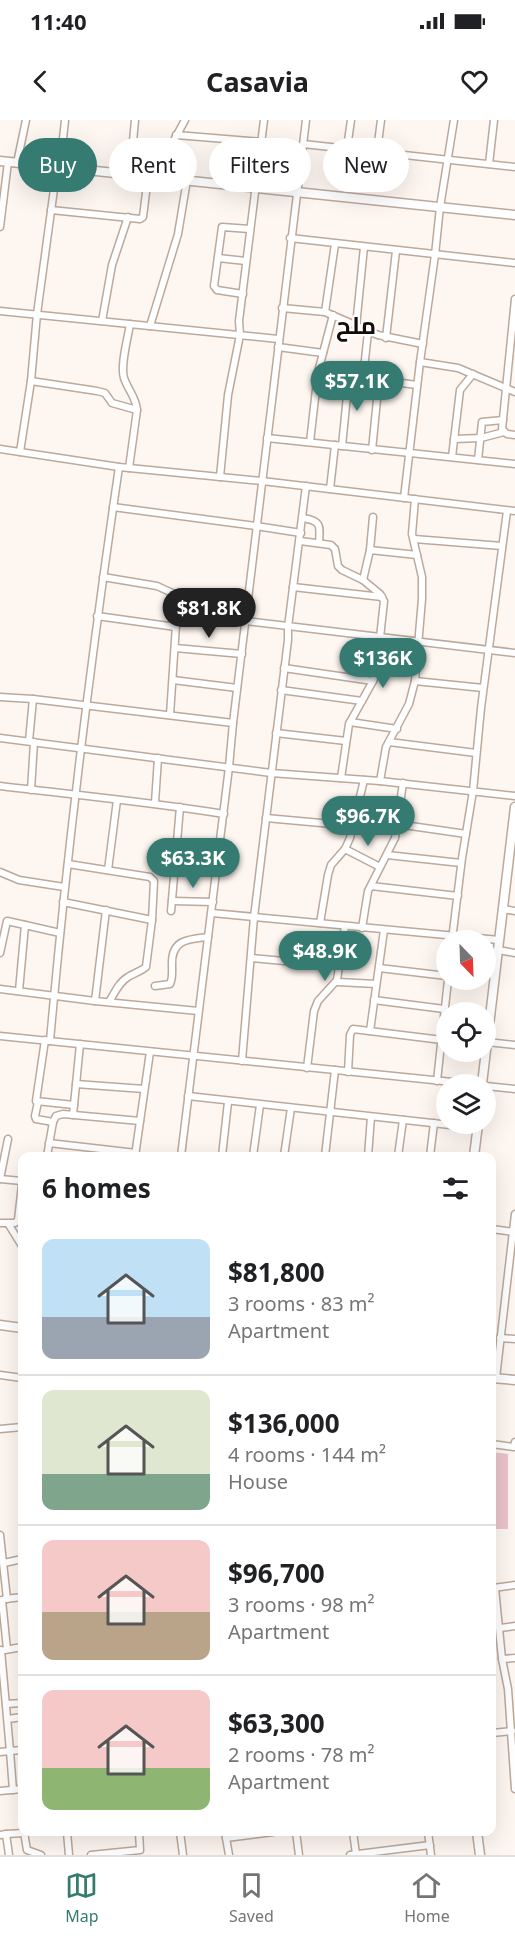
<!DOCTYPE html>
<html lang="en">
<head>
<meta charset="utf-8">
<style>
  body { margin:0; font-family:"Noto Sans",Cairo,sans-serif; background:#f2f2f2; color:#202124; height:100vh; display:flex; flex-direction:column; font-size:22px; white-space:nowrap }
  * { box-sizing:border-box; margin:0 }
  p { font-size:20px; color:#757577 }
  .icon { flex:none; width:33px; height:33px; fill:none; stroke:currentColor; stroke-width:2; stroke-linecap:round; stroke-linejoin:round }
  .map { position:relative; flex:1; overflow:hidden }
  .details { position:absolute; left:18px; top:1032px; width:478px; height:684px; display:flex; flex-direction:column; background:#fff; border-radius:12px; box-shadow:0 6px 24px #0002 }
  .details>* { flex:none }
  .banner { position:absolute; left:18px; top:18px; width:480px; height:54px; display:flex; gap:12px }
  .needle { width:39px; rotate:157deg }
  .buttons { position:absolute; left:436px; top:810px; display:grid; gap:12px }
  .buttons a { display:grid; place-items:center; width:60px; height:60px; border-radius:50%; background:#fff; box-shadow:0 6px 24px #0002; font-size:30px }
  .price { position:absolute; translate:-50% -51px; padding:0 14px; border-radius:21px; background:#357b71; color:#fff; font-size:20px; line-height:39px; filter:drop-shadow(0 2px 3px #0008) }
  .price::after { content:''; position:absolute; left:50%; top:36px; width:18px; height:14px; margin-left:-9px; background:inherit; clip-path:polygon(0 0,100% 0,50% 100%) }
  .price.active { background:#222; color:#fff }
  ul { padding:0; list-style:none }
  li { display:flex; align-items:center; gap:18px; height:150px; padding:0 24px }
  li+li { border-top:2px solid #e0e0e0 }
  li span { display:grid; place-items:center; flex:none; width:168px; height:120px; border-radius:12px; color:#555 }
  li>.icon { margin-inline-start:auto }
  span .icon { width:72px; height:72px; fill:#fffc; stroke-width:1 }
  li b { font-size:26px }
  h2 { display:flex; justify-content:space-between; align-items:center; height:72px; padding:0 24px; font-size:26px }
  .chip { padding:0 21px; border-radius:27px; background:#fff; box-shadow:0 6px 24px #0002; font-size:21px; line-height:54px }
  .chip.active { background:#357b71; color:#fff }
  .status { display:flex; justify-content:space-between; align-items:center; height:42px; padding:0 30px; background:#fff; direction:ltr }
  .status svg { height:16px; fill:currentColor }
  header { display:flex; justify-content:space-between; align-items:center; height:78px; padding:0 24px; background:#fff; font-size:27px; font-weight:700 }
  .dock { display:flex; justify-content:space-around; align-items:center; height:84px; border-top:2px solid #e0e0e0; background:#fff; font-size:16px; color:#757577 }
  .dock a { display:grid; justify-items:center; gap:3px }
  .dock .active { color:#357b71 }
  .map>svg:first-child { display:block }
</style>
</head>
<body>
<div class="status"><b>11:40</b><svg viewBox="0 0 49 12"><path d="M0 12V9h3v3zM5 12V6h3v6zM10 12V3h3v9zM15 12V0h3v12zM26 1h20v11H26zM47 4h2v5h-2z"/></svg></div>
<header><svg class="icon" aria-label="back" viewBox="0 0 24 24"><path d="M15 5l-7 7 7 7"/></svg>Casavia<svg class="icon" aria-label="heart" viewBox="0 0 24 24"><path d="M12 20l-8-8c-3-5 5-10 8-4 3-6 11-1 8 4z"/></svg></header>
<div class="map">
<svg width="515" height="1735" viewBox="0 0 515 1735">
  <rect width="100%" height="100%" fill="#fef6f0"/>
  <!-- green -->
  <polygon fill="#ebc4ca" points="492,1332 508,1334 508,1409 492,1409"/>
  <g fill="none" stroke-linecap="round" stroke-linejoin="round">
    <!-- street casing -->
    <g stroke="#bca99c" stroke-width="9">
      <g id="street">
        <polyline points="176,15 262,22"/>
        <polyline points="303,24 515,47"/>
        <polyline points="347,28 351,0"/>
        <polyline points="377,31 381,0"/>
        <polyline points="17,43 26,0"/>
        <polyline points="489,44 494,0"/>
        <polyline points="60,47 65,0"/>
        <polyline points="130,54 135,0"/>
        <polyline points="167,58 172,24 185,0"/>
        <polyline points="51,90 140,99 143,97 148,56"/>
        <polyline points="0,107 8,42"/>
        <polyline points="290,118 515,143"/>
        <polyline points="218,138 246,141"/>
        <polyline points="243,174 217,170 214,166 222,107 250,109"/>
        <polyline points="515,179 502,309 507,314 515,315"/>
        <polyline points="282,188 325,192 378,215 423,224"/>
        <polyline points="0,191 278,219"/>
        <polyline points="325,192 335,124"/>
        <polyline points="102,201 112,145 128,97"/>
        <polyline points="150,206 178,114 187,60"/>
        <polyline points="356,206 364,127"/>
        <polyline points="386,218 396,131"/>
        <polyline points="278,227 323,233"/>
        <polyline points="420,242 458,248 515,272"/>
        <polyline points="318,252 417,265"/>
        <polyline points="363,258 368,212"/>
        <polyline points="31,261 97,271 105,273 112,283 137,290"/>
        <polyline points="267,318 515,344"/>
        <polyline points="454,319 481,318 504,312"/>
        <polyline points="310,322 318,252 333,195"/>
        <polyline points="342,326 349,256"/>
        <polyline points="0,329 119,347 262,361 515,391"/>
        <polyline points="372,330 379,260"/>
        <polyline points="20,332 31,261 37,194 57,47"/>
        <polyline points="452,337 460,270 473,254"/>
        <polyline points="478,340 482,302 503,300"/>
        <path d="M129 348 137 290C136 277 128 270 124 258 120 245 128 218 130 204"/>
        <polyline points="220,357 228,275 240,215 239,201 264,0"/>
        <polyline points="330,369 335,325"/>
        <polyline points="404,378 420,242 435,135 440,87 454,0"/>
        <polyline points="113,387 256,406 301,413"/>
        <path d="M303 398C322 401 320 406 319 423"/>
        <polyline points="414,419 502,426"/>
        <polyline points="300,421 331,425 335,429 338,446 342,450 363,460 380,474 384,481 376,554 373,561 349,604 341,658"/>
        <polyline points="370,430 417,435"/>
        <polyline points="103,457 157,466 203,487 238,497 246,501 515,533"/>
        <polyline points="363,460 370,430 373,397"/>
        <polyline points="293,467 382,477"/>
        <polyline points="97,496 176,507"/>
        <polyline points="175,528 242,534"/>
        <polyline points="284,548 373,561"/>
        <polyline points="173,560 237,568"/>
        <polyline points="415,561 483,568"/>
        <polyline points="281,570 362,581"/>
        <polyline points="0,577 33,579 233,603"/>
        <polyline points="170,595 178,475"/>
        <polyline points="350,602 397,609"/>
        <polyline points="276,613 346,621"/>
        <polyline points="0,618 271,653 380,661 515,676"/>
        <polyline points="29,621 33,579"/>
        <polyline points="389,622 476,633"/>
        <polyline points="380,661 386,627 409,584 415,561 422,479 422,457 412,414 415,379"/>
        <path d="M0 666C75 675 150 682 224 694"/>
        <polyline points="31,670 34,622"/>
        <polyline points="155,683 158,638"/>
        <polyline points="266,698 354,706"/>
        <polyline points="397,704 466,714"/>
        <polyline points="345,729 380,747"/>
        <polyline points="387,735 461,743"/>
        <path d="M68 744 150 757 154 761 152 800 146 847C140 852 134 853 128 857 119 862 114 874 109 882"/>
        <polyline points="108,750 117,680"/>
        <polyline points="0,752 19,760 64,767"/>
        <polyline points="371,766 458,776"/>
        <polyline points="172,781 213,782"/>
        <polyline points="63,782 152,800"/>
        <polyline points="503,789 515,791"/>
        <polyline points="171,791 180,687"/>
        <polyline points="212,793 499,820"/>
        <polyline points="320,803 328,755 331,745 345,729 350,718 364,660"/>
        <polyline points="345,806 337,860 338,862 376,864"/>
        <polyline points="362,808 368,771 395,718 403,663"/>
        <polyline points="452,820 462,738 473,671 481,588 507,391"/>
        <polyline points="498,830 515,833"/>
        <polyline points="0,833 7,801 25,805"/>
        <polyline points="251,838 339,846"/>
        <polyline points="379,848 447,856"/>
        <path d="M155 866 170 864C173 858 172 852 172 845 171 819 189 819 208 817"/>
        <polyline points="0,869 95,881 198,891"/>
        <polyline points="19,871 25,805 60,813"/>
        <polyline points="374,880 444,889"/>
        <polyline points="95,881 106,790"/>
        <polyline points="370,911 384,810"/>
        <polyline points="0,916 472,964"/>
        <polyline points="45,920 36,981 74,985"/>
        <path d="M50 921C67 729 91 538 119 347"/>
        <polyline points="487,922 515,925"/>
        <polyline points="242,941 254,797 288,520 288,507 306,366"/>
        <polyline points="307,948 314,891 318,881 337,860"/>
        <polyline points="348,952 350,915 353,909 442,920"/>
        <polyline points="437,961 448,860"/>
        <polyline points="76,964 144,969"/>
        <polyline points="486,966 515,969"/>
        <polyline points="188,976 477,1008"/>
        <polyline points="38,982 35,996 36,999 53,1002"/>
        <polyline points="73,995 80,924"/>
        <polyline points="49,1023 136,1033"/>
        <polyline points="47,1036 53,1002 56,996 63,994 140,1001"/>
        <polyline points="135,1036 150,932"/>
        <polyline points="181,1036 229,647 233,603 306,0"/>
        <polyline points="222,1036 228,982"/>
        <polyline points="253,1036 260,985"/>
        <polyline points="284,1036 291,988"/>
        <polyline points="325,1036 335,950"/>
        <polyline points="368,1036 371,997"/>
        <polyline points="398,1036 403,1000"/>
        <polyline points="430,1036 434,1003"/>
        <polyline points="0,1059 8,1019"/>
        <polyline points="0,1059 22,1061"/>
        <polyline points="0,1103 15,1103 18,1100 22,1065"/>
        <polyline points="9,1105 22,1126"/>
        <polyline points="492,1109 514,1112"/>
        <polyline points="500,1218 515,1219"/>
        <polyline points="0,1255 22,1258"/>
        <polyline points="496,1258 515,1094"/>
        <polyline points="0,1309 22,1307"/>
        <polyline points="492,1324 514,1327 515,1322"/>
        <polyline points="0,1415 7,1479"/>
        <polyline points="4,1443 22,1439"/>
        <polyline points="493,1468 515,1465"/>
        <polyline points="495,1468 502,1539 508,1569 515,1669"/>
        <polyline points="5,1479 22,1477"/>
        <polyline points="2,1480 7,1529"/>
        <polyline points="500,1508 515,1506"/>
        <polyline points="1,1530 10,1631 22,1630"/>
        <polyline points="5,1530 22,1527"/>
        <polyline points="502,1539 515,1538"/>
        <polyline points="6,1584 22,1583"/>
        <polyline points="8,1599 22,1597"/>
        <polyline points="492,1613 512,1611"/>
        <polyline points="0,1632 10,1631 13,1670"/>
        <polyline points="0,1671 22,1669"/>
        <polyline points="24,1712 27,1730 41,1735"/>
        <polyline points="67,1712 69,1735"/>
        <polyline points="180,1712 183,1735"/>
        <polyline points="225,1712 229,1735"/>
        <polyline points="296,1712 299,1735"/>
        <polyline points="353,1712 356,1734"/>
        <polyline points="428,1712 431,1735"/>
        <polyline points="6,1714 24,1713"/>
        <polyline points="0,1715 6,1714 9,1735"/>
        <polyline points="226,1718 273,1712"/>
        <polyline points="91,1735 140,1730 139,1712"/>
        <polyline points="350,1735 430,1725"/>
      </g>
    </g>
    <!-- secondary casing -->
    <g stroke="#bca99c" stroke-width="11">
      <g id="secondary">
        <polyline points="0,41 515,95"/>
        <polyline points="482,964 515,687"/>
        <polyline points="474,1036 478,1004"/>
        <polyline points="0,1205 22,1208"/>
        <polyline points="492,1258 515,1260"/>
        <polyline points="477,1712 480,1735"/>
      </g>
    </g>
    <!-- street -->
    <use href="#street" stroke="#fff" stroke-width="6"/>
    <!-- secondary -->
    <use href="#secondary" stroke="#fff" stroke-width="8"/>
  </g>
  <g text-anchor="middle" stroke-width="4.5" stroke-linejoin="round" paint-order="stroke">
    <!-- district labels -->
    <g font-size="24" font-weight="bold" fill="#130c08" stroke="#fff">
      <text x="356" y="214">ملح</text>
    </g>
  </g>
</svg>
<div class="buttons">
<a><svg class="needle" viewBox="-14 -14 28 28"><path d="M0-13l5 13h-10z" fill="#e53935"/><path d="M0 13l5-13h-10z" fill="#757577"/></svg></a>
<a><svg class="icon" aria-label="locate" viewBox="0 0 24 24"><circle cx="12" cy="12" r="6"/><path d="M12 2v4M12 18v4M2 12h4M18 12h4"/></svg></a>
<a><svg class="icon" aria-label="layers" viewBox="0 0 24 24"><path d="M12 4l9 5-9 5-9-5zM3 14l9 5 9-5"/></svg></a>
</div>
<b class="price" style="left:357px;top:292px">$57.1K</b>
<b class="price active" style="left:209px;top:519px">$81.8K</b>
<b class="price" style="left:383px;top:569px">$136K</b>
<b class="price" style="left:368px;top:727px">$96.7K</b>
<b class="price" style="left:193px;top:769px">$63.3K</b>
<b class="price" style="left:325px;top:862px">$48.9K</b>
<div class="banner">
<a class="chip active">Buy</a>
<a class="chip">Rent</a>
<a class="chip">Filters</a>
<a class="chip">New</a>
</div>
<section class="details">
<h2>6 homes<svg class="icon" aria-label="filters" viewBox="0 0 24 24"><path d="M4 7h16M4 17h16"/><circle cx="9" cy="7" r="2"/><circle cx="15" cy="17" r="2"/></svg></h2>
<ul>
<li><span style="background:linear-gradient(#bfe0f5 65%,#9aa5b1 0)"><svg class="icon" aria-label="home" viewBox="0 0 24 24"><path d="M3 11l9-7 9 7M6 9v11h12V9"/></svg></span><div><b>$81,800</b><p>3 rooms · 83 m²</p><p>Apartment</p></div></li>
<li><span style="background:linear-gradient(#dfe7d0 70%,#7fa58c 0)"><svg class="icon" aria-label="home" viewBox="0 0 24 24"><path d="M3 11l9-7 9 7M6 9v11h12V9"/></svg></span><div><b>$136,000</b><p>4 rooms · 144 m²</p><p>House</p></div></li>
<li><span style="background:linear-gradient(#f6c9c9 60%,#b9a48a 0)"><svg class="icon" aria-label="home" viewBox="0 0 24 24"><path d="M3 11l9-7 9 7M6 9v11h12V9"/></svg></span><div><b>$96,700</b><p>3 rooms · 98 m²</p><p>Apartment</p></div></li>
<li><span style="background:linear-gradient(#f6c9c9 65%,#8fb573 0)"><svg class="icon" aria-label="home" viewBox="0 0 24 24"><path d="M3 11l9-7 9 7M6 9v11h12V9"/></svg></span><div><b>$63,300</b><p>2 rooms · 78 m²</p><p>Apartment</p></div></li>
</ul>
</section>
</div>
<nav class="dock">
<a class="active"><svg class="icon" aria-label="map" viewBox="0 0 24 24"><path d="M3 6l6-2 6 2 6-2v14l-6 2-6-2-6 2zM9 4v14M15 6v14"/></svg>Map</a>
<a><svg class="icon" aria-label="saved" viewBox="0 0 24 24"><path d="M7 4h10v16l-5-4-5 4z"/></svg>Saved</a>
<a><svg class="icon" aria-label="home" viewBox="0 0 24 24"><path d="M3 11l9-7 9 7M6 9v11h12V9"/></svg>Home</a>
</nav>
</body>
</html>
